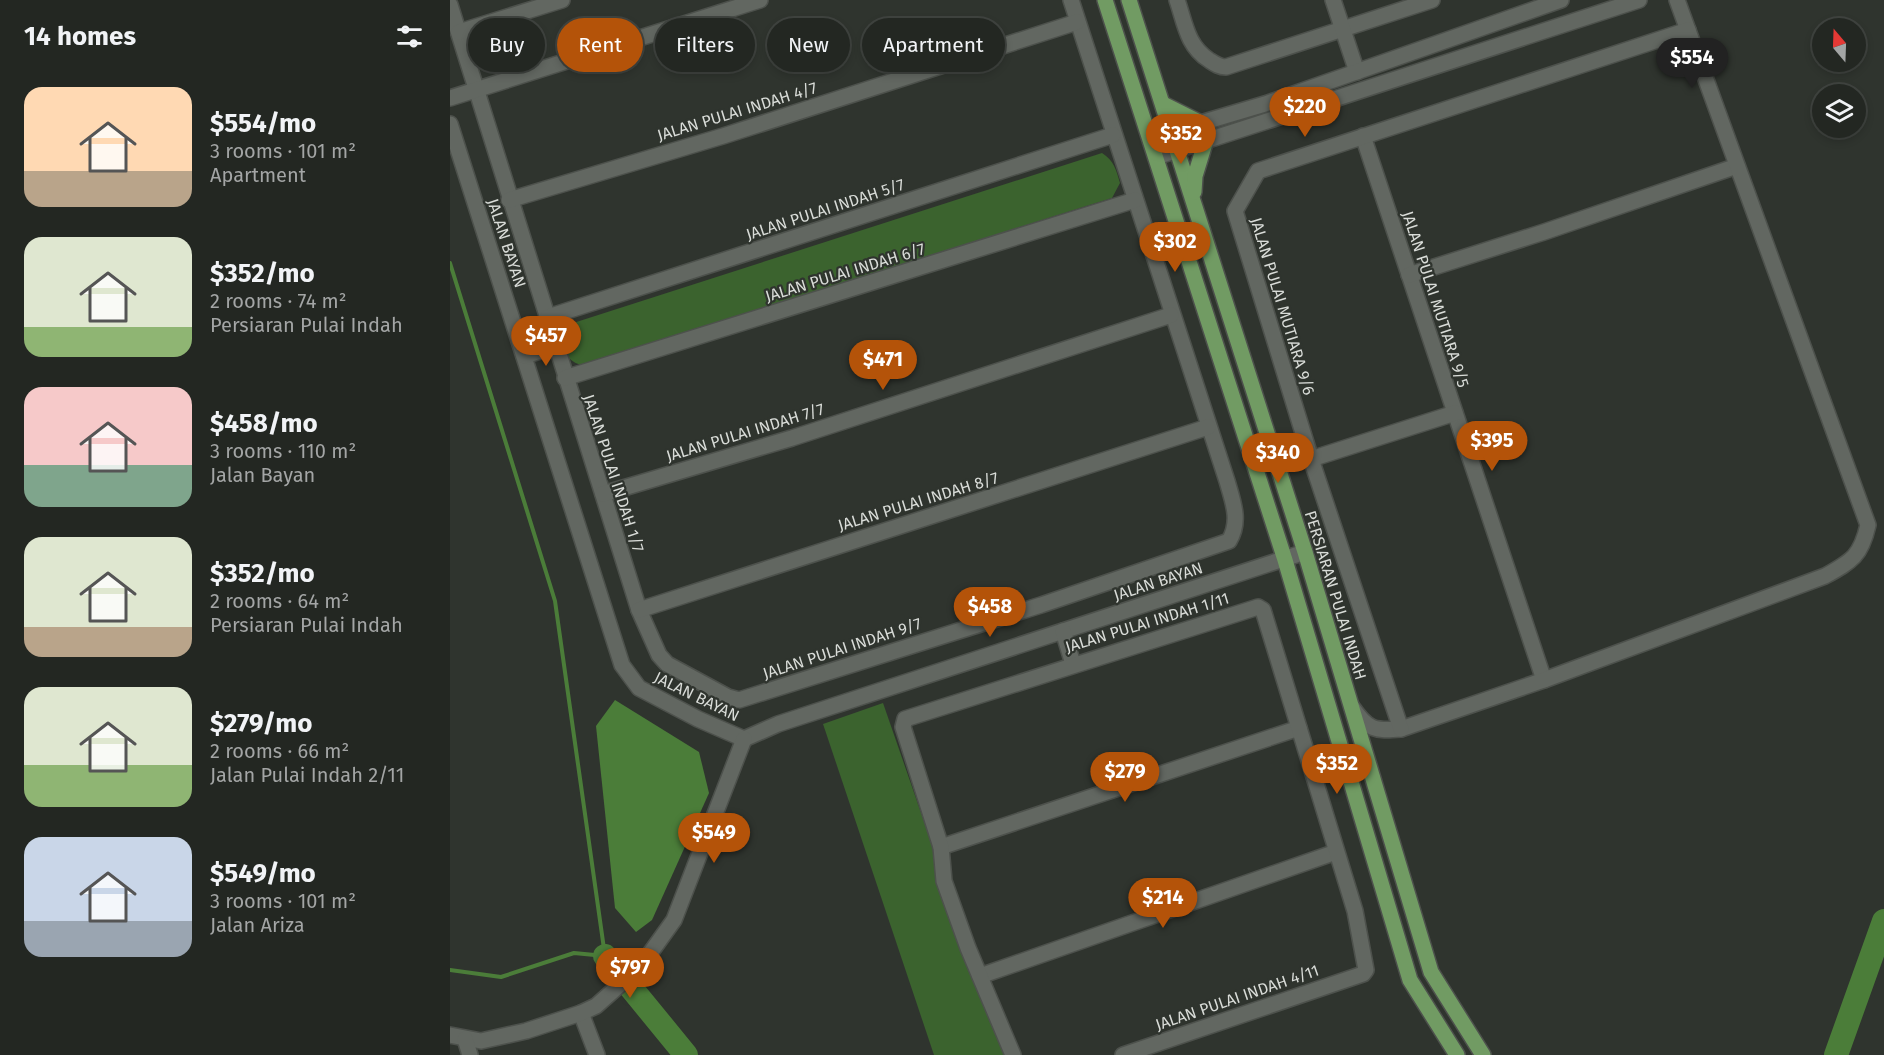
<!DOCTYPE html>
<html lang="en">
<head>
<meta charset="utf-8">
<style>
  body { margin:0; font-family:"Fira Sans",sans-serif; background:#2f332f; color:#f1f3f6; height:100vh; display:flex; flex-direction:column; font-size:22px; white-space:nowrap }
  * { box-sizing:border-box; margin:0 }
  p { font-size:20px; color:#a3a5a5 }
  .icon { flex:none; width:33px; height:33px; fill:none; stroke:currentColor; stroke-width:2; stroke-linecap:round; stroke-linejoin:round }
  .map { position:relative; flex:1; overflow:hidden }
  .details { display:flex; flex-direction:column; background:#232722; width:450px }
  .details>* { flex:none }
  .banner { position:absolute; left:18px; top:18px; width:570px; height:54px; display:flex; gap:12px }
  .needle { width:39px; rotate:341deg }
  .tools { position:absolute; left:1362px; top:18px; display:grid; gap:12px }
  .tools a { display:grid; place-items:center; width:54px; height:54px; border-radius:50%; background:#232722; box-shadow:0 3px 9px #0003,0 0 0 2px #404440; font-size:30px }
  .price { position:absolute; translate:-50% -51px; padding:0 14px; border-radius:21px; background:#b45309; color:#fff; font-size:20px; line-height:39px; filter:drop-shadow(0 2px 3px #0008) }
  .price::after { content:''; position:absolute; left:50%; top:36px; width:18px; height:14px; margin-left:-9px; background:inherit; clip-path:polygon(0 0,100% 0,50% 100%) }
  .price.current { background:#222; color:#fff }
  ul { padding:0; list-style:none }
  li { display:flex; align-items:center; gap:18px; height:150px; padding:0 24px }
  li span { display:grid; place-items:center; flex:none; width:168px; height:120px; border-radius:18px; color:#555 }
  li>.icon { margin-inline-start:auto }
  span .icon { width:72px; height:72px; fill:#fffc; stroke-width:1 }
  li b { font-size:26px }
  h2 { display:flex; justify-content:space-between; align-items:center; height:72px; padding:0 24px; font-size:26px }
  .tag { padding:0 21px; border-radius:27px; background:#232722; box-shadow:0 3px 9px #0003,0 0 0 2px #404440; font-size:21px; line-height:54px }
  .tag.current { background:#b45309; color:#fff }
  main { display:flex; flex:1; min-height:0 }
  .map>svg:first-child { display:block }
</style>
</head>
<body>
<main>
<section class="details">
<h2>14 homes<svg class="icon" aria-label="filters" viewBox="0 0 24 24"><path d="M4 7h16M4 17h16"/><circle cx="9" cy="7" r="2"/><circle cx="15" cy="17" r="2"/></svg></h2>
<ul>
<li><span style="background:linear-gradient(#ffd9b3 70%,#b9a48a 0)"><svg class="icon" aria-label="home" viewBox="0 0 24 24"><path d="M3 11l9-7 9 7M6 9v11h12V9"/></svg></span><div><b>$554/mo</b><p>3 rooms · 101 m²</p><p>Apartment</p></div></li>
<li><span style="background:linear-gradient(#dfe7d0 75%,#8fb573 0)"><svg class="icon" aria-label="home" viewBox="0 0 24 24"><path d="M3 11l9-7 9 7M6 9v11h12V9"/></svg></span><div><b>$352/mo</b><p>2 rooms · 74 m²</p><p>Persiaran Pulai Indah</p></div></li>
<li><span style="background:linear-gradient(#f6c9c9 65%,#7fa58c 0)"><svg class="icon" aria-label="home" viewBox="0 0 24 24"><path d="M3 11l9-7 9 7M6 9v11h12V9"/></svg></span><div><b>$458/mo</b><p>3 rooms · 110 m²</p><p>Jalan Bayan</p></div></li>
<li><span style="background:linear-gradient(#dfe7d0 75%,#b9a48a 0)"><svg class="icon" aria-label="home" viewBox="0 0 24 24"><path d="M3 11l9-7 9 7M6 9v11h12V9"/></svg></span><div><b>$352/mo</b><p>2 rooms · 64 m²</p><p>Persiaran Pulai Indah</p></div></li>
<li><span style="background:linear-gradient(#dfe7d0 65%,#8fb573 0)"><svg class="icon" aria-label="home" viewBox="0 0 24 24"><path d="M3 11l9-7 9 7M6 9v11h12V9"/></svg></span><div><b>$279/mo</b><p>2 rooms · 66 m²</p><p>Jalan Pulai Indah 2/11</p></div></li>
<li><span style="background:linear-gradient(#c9d6e8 70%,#9aa5b1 0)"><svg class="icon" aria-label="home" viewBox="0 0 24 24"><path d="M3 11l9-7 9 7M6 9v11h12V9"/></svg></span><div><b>$549/mo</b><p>3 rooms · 101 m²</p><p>Jalan Ariza</p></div></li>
</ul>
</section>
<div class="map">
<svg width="1434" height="1055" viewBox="0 0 1434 1055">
  <rect width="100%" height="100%" fill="#2f342e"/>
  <!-- green -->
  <g fill="#3b632e">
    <path d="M652 153C664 161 666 169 670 183L662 198 133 365C117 363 109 346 110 330L117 325Z"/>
    <polygon points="433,703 555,1055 484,1055 373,724"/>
  </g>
  <!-- water -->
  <polygon fill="#4b7d39" points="165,700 249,752 259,793 202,920 186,932 165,908 146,726"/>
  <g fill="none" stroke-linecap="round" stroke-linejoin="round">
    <!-- stream -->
    <polyline stroke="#4b7d39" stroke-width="4" points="0,263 105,601 155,956 124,953 51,977 0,970"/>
    <!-- river -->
    <g stroke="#4b7d39" stroke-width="24">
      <polyline points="155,956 236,1055"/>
      <polyline points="1386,1055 1434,921"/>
    </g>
    <!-- minor casing -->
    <g stroke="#4d514c" stroke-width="18">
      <g id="minor">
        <path d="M727 0C735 23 737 46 759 60 765 64 769 67 776 67L982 0"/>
        <polyline points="883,0 907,72"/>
        <path d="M0 5 189 610 209 655 217 664 278 697 289 700 591 605 779 541C791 521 783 502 777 481L621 0"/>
        <polyline points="9,32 112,0"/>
        <polyline points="0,98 310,0"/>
        <polyline points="0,124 172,665 189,688 248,719 294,739 328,724 855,552"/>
        <polyline points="913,136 1094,680"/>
        <polyline points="700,138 815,104 1111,0"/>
        <polyline points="706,157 1189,0"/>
        <polyline points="59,200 273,136 627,22"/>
        <polyline points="959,275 1094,232 1287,166"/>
        <polyline points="98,317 663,135"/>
        <polyline points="74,356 107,346"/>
        <polyline points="115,378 685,200"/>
        <polyline points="861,459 1005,413"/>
        <polyline points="153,494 342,438 721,315"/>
        <polyline points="189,610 758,427"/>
        <polyline points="613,631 623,664"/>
        <path d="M902 707C918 730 924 731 951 729L1094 680 1375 576C1402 561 1411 556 1418 525L1227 0"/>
        <polyline points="951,729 861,459 785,211 808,171 1238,30"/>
        <polyline points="491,847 849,728"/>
        <polyline points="530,976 886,852"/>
        <polyline points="131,1013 147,1055"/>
        <polyline points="0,1035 31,1041 76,1031 131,1013 146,1006 191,966 224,920 294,739"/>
        <polyline points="15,1039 20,1055"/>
        <polyline points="563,1055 518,948 494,881 491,847 453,727 455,719 808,607 813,610 905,911 916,970 913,974 673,1055"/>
      </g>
    </g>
    <!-- major casing -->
    <g stroke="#4d514c" stroke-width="18">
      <g id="major">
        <polyline points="655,0 835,560 960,980 1007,1055"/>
        <polyline points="679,0 855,552 981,972 1033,1055"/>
        <polyline points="713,104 751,123"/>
        <polyline points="744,192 745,176 756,140"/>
      </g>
    </g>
    <!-- minor -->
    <use href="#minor" stroke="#626761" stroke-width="15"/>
    <!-- major -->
    <use href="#major" stroke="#719b63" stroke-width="15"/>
  </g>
  <g text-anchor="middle" stroke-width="4.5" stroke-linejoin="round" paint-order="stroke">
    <!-- street labels -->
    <g font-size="16" fill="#d9dcd8" stroke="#2f342e">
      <text transform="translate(287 111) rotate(-17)" y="6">JALAN PULAI INDAH 4/7</text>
      <text transform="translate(375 209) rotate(-18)" y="6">JALAN PULAI INDAH 5/7</text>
      <text transform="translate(57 243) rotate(72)" y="6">JALAN BAYAN</text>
      <text transform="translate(395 272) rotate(-17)" y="6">JALAN PULAI INDAH 6/7</text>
      <text transform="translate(986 299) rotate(72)" y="6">JALAN PULAI MUTIARA 9/5</text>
      <text transform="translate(833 306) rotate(73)" y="6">JALAN PULAI MUTIARA 9/6</text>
      <text transform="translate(295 432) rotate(-17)" y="6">JALAN PULAI INDAH 7/7</text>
      <text transform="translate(164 473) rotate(72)" y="6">JALAN PULAI INDAH 1/7</text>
      <text transform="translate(468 501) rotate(-17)" y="6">JALAN PULAI INDAH 8/7</text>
      <text transform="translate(708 581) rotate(-18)" y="6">JALAN BAYAN</text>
      <text transform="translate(886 595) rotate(73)" y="6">PERSIARAN PULAI INDAH</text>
      <text transform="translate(697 622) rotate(-17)" y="6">JALAN PULAI INDAH 1/11</text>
      <text transform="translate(392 648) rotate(-18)" y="6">JALAN PULAI INDAH 9/7</text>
      <text transform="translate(247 696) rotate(26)" y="6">JALAN BAYAN</text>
      <text transform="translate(787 997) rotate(-19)" y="6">JALAN PULAI INDAH 4/11</text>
    </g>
  </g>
</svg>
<div class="tools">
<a><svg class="needle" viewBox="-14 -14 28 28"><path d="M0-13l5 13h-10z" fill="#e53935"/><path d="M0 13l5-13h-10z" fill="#a3a5a5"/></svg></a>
<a><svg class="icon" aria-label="layers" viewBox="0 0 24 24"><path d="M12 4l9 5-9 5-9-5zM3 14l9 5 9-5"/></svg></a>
</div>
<b class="price current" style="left:1242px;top:89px">$554</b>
<b class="price" style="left:855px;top:138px">$220</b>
<b class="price" style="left:731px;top:165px">$352</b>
<b class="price" style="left:725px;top:273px">$302</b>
<b class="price" style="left:96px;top:367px">$457</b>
<b class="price" style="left:433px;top:391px">$471</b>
<b class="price" style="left:1042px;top:472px">$395</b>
<b class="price" style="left:828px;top:484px">$340</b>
<b class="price" style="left:540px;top:638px">$458</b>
<b class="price" style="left:887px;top:795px">$352</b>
<b class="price" style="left:675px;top:803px">$279</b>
<b class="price" style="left:264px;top:864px">$549</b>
<b class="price" style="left:713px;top:929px">$214</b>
<b class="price" style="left:180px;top:999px">$797</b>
<div class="banner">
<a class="tag">Buy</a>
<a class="tag current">Rent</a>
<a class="tag">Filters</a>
<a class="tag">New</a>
<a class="tag">Apartment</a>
</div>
</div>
</main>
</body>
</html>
